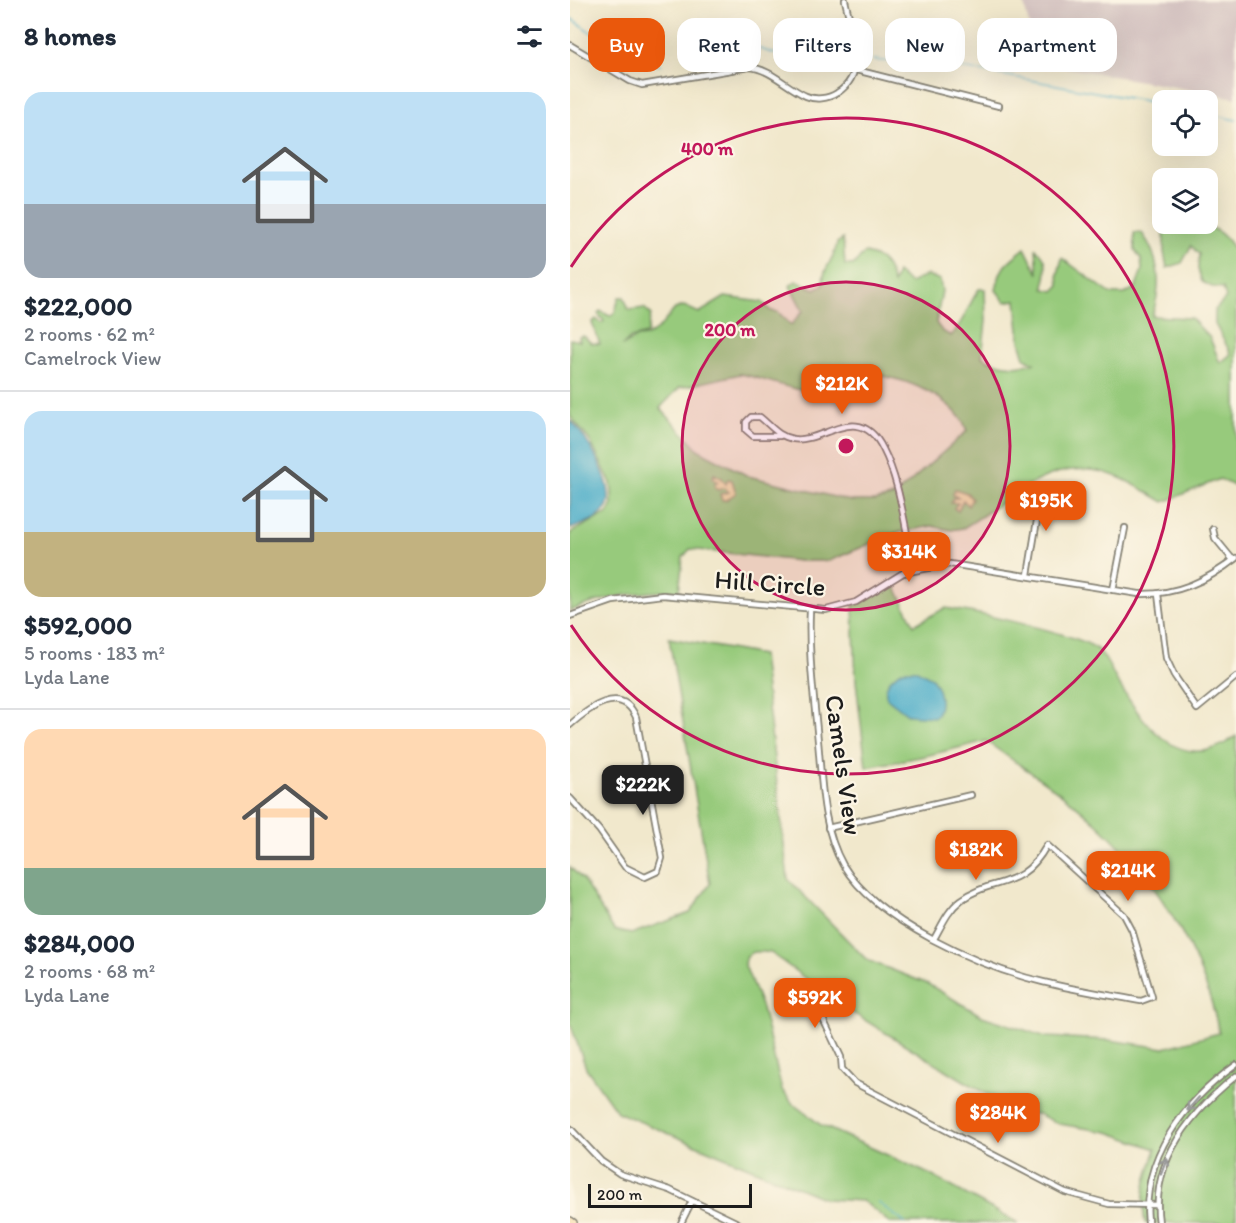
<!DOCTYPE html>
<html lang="en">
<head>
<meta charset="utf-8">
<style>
  body { margin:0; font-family:Itim,sans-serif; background:#f2f2f3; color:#1f2937; height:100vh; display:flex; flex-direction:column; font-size:22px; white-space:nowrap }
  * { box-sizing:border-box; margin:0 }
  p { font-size:20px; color:#747a83 }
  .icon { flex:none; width:33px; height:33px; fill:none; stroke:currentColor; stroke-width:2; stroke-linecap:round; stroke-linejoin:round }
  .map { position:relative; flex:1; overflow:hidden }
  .sheet { display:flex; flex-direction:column; background:#fff; width:570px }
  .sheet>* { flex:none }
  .guide { position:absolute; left:18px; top:18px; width:558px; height:54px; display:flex; gap:12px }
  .tools { position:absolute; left:582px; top:90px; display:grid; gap:12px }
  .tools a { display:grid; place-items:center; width:66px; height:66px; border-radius:12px; background:#fff; box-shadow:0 6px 24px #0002; font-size:30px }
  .scale { position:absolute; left:18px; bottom:15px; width:164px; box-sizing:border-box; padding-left:6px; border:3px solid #1c1c1c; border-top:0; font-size:16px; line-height:21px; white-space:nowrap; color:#1c1c1c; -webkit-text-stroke:4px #fcf5e5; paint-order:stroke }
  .price { position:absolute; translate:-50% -51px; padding:0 14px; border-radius:12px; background:#ea580c; color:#fff; font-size:20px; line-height:39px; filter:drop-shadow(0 2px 3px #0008) }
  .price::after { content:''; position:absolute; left:50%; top:36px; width:18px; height:14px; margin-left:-9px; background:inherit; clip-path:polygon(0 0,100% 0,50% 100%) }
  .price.selected { background:#222; color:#fff }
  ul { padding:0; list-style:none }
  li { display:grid; align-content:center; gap:12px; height:318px; padding:0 24px }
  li+li { border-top:2px solid #e0e1e3 }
  li span { display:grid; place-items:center; height:186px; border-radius:18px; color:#555 }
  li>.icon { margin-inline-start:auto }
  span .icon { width:108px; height:108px; fill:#fffc; stroke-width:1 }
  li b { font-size:26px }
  h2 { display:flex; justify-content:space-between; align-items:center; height:72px; padding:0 24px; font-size:26px }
  .tag { padding:0 21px; border-radius:18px; background:#fff; box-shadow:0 6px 24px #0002; font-size:21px; line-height:54px }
  .tag.selected { background:#ea580c; color:#fff }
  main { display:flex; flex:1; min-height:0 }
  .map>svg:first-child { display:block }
</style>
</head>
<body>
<main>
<section class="sheet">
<h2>8 homes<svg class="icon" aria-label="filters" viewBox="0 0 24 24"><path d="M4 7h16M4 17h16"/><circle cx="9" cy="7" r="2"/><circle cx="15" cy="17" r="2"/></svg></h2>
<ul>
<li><span style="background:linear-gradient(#bfe0f5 60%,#9aa5b1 0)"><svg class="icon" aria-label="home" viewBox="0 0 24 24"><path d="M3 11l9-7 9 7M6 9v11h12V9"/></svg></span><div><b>$222,000</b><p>2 rooms · 62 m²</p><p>Camelrock View</p></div></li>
<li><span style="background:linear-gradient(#bfe0f5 65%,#c2b280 0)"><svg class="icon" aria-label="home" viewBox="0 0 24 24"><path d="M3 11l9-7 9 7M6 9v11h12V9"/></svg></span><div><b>$592,000</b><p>5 rooms · 183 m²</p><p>Lyda Lane</p></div></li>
<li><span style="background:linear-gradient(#ffd9b3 75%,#7fa58c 0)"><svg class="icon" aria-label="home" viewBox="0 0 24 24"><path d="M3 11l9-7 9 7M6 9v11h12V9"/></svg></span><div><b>$284,000</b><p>2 rooms · 68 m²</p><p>Lyda Lane</p></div></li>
</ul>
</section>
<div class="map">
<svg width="666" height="1223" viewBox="0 0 666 1223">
  <rect width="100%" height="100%" fill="#fcf5e5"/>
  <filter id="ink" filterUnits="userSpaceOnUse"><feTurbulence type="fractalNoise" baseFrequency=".0167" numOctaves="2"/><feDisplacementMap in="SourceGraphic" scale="12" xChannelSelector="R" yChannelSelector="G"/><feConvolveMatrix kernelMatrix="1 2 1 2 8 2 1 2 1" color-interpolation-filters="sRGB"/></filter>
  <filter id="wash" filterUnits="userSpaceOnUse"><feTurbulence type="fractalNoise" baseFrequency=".008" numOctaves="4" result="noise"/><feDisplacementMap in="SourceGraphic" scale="24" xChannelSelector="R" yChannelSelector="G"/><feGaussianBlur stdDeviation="1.35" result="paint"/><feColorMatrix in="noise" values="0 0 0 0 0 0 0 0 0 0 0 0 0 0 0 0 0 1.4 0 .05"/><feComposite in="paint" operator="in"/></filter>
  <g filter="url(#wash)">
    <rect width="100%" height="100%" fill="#f1e8cc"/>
    <!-- industrial -->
    <polygon fill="#d1bfbe" points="453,0 666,0 666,98 481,65 479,60 465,50"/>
    <!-- green -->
    <g fill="#97ca7b" stroke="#5a734c" stroke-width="1.5" fill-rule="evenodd">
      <path d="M594 224C628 224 647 219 666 253V487L650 479 594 502C578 493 562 482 545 476 482 452 442 500 393 528L381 530 362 526 326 533 259 561H229L120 549 113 557 109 591C70 591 36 596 0 611V533L38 513 42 504V493L41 483 20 441 0 416V339L10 341 9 337 14 336 21 343 30 344 22 323 26 319 31 323 34 321 28 314 30 311 40 316 45 312 49 297H54L59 310 74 308 81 314 77 334 61 338 52 346 67 337 77 336 89 328 105 309 114 306 129 313 155 297 192 302 201 311 208 312 221 325 233 311 220 286 226 281 245 289 253 285C252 268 265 259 267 243L273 239 275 265H283L295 253C313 257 320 267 323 285L327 272 340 283 357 275 370 280 372 291 366 323 372 331 381 336C394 322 398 305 409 289H415L416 321 412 357C430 366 445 368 464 363L455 358 450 341 446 300 435 302 426 290C431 264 436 264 455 248L468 274 466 249C481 259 475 273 474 289L484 291 489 286 488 274 492 258 541 294H555L566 287 572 270 571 259 565 250 564 233H572C591 259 592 287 582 316L621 318 640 338 650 363 661 354 645 324V310L656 298 653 288 642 287 632 282 628 269 629 254 621 246 612 263 597 268 594 252ZM170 374C191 377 222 391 241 391 256 390 269 377 284 375 319 370 385 394 397 431L324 496 305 501H281L178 476 129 450 90 408 109 388Z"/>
      <path d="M324 583 344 625 375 608C402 612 512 634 528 650 536 657 542 672 547 681 574 725 611 778 666 736V1223H575C570 1191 577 1178 586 1149L538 1132 489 1124 468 1114H454L396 1082 278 1010 201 953C190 951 176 949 174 963L192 1008 212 1090 223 1104 251 1125 357 1173 448 1223H320L293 1201 255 1199 47 1112 16 1068 0 1023V867L13 880 44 930 61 934 120 913 140 884 99 638 192 655 218 879 297 960 358 984 412 1016 476 1037 539 1040 594 1048 649 1033C633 950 580 869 516 814 485 787 448 765 416 741L355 756 296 767 286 681 283 606Z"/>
    </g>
    <!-- sand -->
    <g fill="#eeda9e" stroke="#857b5d" stroke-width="1.5">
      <polygon points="144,474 152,478 156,484 158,479 162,480 166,493 156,500 152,500 150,494 159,492 154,488 148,490 145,488 145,484 148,482 143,479"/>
      <polygon points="385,489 397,493 402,499 398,506 393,500 388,511 384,508 388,503 381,503 383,498 390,498 383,495"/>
    </g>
    <!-- water -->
    <g fill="#49acc8" stroke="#326472" stroke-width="1.5">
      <path d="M0 420C15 434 49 488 36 508 29 520 12 524 0 529Z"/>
      <path d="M333 670H347L362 678C370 690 374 705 365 717L339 715 317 698C312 686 322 676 333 670Z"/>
    </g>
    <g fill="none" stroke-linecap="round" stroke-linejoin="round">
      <!-- stream -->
      <g stroke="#49acc8" stroke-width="1.5">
        <path d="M0 18C27 35 59 64 91 65"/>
        <polyline points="166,49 187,48 233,63 273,57"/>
        <polyline points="303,60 398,69 592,104"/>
        <polyline points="638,114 666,120"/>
        <polyline points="309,1203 335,1223"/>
      </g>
    </g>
  </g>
  <g filter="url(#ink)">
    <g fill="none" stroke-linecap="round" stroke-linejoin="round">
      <!-- minor casing -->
      <g stroke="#868274" stroke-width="8">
        <g id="minor">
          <path d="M0 45 60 81 72 85 179 67C201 69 216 87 236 96 245 100 258 99 267 93 300 73 281 30 275 0"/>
          <polyline points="286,70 429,106"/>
          <path d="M210 436H183L176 430V422L181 417H190C201 426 209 437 223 439 253 444 289 400 313 449 332 486 334 530 345 569"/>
          <polyline points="643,529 645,538 663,560"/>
          <polyline points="458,575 470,502 466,492"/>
          <polyline points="543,590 555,528"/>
          <polyline points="588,594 596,658 604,675 627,709 666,677"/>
          <path d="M240 610C238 654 244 697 248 741 252 782 252 828 273 865 307 922 410 967 473 982 505 990 538 995 571 1001L582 997 562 930 554 915 477 845C451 892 424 876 391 900 378 910 372 925 364 939"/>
          <path d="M0 616 43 601 93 595 256 610 286 602 333 573 380 564 569 594C607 595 637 581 666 558"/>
          <path d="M0 725C18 709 51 683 66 717L92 858 88 871 75 877 55 867 29 830 0 798"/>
          <polyline points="258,828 401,795"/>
          <polyline points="237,985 271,1057 272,1069 285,1083 495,1192 539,1204 587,1205"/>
          <polyline points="0,1128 31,1161 50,1174 100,1190 168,1223"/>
          <polyline points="111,1223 122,1201"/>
          <path d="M578 1223C571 1157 615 1101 666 1065"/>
          <path d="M589 1223C580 1162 621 1112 666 1076"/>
        </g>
      </g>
      <!-- secondary casing -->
      <g stroke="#868274" stroke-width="10">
        <polyline id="secondary" points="0,1221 3,1223"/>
      </g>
      <!-- minor -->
      <use href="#minor" stroke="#fff" stroke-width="4.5"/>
      <!-- secondary -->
      <use href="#secondary" stroke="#f9e7c3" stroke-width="7"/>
    </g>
    <!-- one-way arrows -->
    <defs><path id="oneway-shaft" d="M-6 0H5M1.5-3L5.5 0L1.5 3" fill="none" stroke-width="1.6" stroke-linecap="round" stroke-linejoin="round" transform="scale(1.5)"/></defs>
    <g stroke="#999">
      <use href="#oneway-shaft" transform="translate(623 1104) rotate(131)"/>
      <use href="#oneway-shaft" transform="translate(594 1166) rotate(-70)"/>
    </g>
  </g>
  <!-- distance rings -->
  <circle cx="276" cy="446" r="164" fill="#c2185b" fill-opacity=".12"/>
  <g fill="none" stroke="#c2185b" stroke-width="3">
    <circle cx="276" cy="446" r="164"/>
    <path d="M1 267A328 328 0 1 1 1 625"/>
  </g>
  <g text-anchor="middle" stroke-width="4.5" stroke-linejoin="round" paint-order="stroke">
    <!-- street labels -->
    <g font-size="26" fill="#1c1c1c" stroke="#fcf5e5">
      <text transform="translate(200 583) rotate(4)" y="9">Hill Circle</text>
      <text transform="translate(274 765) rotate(82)" y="9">Camels View</text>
    </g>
  </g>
  <circle cx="276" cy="446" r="9" fill="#c2185b" stroke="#fcf5e5" stroke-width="3"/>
  <g font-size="18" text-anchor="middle" font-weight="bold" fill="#c2185b" stroke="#fcf5e5" stroke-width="4.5" stroke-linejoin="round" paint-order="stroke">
    <text x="137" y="155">400 m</text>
    <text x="160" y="336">200 m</text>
  </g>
</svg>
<div class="tools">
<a><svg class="icon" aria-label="locate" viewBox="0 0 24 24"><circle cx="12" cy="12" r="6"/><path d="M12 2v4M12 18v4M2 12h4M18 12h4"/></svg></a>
<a><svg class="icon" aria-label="layers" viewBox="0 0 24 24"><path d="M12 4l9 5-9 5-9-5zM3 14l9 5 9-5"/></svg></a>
</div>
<div class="scale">200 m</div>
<b class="price" style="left:272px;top:415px">$212K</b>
<b class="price" style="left:476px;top:532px">$195K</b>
<b class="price" style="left:339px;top:583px">$314K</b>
<b class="price selected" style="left:73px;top:816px">$222K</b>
<b class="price" style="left:406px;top:881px">$182K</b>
<b class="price" style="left:558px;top:902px">$214K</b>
<b class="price" style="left:245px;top:1029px">$592K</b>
<b class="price" style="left:428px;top:1144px">$284K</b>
<div class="guide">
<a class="tag selected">Buy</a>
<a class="tag">Rent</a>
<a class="tag">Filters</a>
<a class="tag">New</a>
<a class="tag">Apartment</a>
</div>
</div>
</main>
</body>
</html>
